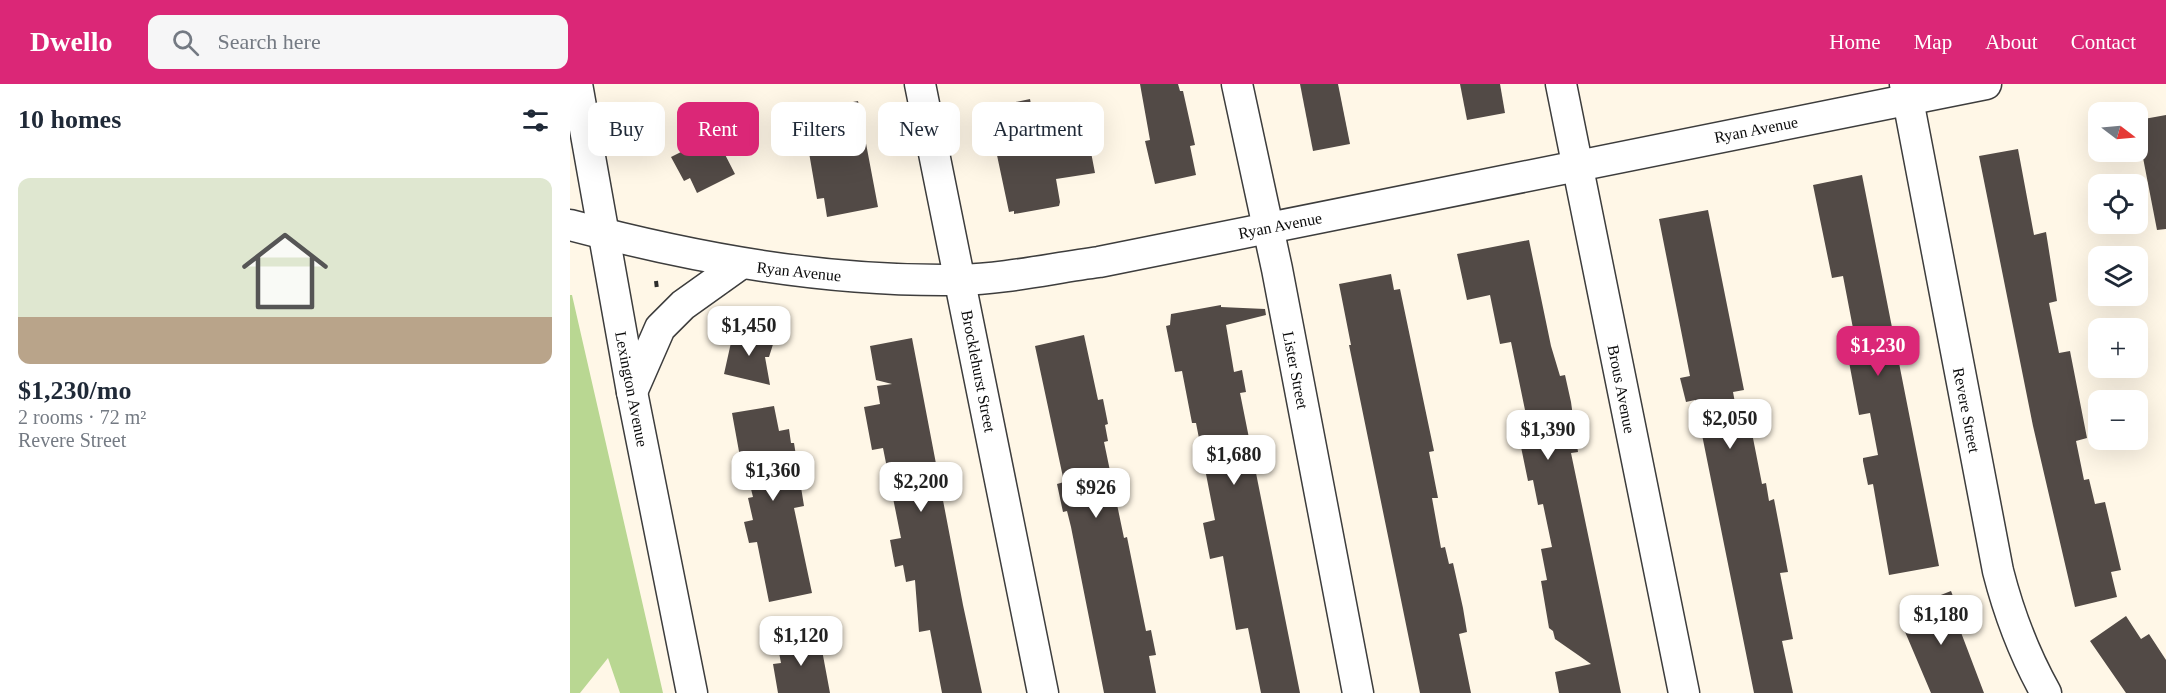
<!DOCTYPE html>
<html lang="en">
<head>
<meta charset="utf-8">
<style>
  body { margin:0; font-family:"Times New Roman",serif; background:#f6f6f7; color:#1f2937; height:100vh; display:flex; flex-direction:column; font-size:22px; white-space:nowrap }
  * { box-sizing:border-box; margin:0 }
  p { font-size:20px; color:#747a83 }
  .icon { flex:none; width:33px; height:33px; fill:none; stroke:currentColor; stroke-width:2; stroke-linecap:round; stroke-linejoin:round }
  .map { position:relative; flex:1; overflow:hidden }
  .panel { display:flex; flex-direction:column; background:#fff; width:570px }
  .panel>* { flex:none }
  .banner { position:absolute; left:18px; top:18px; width:570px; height:54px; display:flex; gap:12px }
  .needle { width:39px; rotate:106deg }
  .tools { position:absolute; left:1518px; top:18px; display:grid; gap:12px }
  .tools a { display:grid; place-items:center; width:60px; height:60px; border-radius:12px; background:#fff; box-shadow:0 6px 24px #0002; font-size:30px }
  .price { position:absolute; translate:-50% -51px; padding:0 14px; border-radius:12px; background:#fff; color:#222; font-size:20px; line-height:39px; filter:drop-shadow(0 2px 3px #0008) }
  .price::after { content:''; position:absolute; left:50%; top:36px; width:18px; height:14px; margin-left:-9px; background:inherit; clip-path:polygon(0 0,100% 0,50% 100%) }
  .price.selected { background:#db2777; color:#fff }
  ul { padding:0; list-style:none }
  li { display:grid; align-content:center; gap:12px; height:318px; padding:0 18px }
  li span { display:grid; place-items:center; height:186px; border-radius:12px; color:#555 }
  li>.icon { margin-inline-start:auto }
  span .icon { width:108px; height:108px; fill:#fffc; stroke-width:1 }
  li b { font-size:26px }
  h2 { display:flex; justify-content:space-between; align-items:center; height:72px; padding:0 18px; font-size:26px }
  .chip { padding:0 21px; border-radius:12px; background:#fff; box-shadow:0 6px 24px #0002; font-size:21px; line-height:54px }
  .chip.selected { background:#db2777; color:#fff }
  header { display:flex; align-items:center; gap:36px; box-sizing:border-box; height:84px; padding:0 30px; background:#db2777; color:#fff }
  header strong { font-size:28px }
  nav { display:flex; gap:33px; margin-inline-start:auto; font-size:21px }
  .search { width:420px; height:54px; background:#f6f6f7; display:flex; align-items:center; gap:15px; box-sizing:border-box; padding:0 21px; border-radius:12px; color:#747a83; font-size:22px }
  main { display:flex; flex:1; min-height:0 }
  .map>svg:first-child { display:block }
</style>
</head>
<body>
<header>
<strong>Dwello</strong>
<div class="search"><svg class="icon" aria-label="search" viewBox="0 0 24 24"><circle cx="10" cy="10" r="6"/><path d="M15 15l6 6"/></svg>Search here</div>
<nav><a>Home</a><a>Map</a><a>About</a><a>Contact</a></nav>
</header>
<main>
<section class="panel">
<h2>10 homes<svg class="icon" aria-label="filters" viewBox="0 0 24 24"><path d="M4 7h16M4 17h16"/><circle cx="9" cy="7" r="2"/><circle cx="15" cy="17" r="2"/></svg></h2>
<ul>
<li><span style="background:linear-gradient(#dfe7d0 75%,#b9a48a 0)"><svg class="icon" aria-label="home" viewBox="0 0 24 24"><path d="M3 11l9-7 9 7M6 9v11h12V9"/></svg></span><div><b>$1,230/mo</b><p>2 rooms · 72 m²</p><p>Revere Street</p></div></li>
</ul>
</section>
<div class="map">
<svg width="1596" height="609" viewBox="0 0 1596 609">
  <rect width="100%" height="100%" fill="#fff7e7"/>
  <!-- forest -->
  <polygon fill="#b9d792" points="0,211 2,211 93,609 50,609 38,574 10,609 0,609"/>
  <!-- building -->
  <g fill="#524a46">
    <polygon points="570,0 608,0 610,7 613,7 625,61 620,62 626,91 585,100 575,57 580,56"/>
    <polygon points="730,0 768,0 780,60 743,67"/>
    <polygon points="890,0 930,0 935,29 897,36"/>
    <polygon points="460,15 471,72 520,63 525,89 486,95 490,118 489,122 444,130 444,127 439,128 417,24"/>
    <polygon points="288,17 308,123 257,133 254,114 247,115 232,28"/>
    <polygon points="1596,31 1596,145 1587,146 1568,48 1576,46 1574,35"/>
    <polygon points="145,51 165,90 127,109 120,94 114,97 101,73"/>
    <polygon points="1448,65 1464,151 1476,148 1487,217 1479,219 1489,269 1500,267 1517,354 1506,357 1514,396 1519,395 1525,420 1535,418 1551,486 1541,488 1547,513 1505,523 1463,342 1409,72"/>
    <polygon points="1292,91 1369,482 1319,491 1303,400 1298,401 1293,377 1293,374 1308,371 1300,329 1289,331 1276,262 1286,260 1273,192 1262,194 1243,101"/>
    <polygon points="1138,126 1174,306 1163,308 1171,351 1182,349 1192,400 1196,399 1199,417 1204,415 1218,488 1210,489 1223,555 1212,557 1223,609 1184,609 1125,316 1116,318 1110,294 1120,292 1089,135"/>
    <polygon points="959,156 981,262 990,292 995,291 1001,318 1008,368 1001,369 1051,609 989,609 985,588 1021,580 985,555 983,547 979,544 971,497 977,496 971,465 982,463 973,420 968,421 963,396 958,397 944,329 955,326 941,258 930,260 920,211 897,216 887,170"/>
    <polygon points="821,190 824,206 830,205 864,367 859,368 868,414 862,414 871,464 875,463 879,480 883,479 893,524 897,548 889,550 901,609 850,609 779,261 781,261 769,200"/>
    <polygon points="651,221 651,223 695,225 696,231 656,241 664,288 672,286 676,308 670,309 730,609 691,609 678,544 666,546 653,472 640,475 633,439 645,436 626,339 622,339 612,287 605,288 596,242 600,241 601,230"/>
    <polygon points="164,245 205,254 199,273 195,273 200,301 154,290"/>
    <polygon points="514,251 528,316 533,315 538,340 535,341 538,357 534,358 554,454 557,453 576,547 581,546 586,571 579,572 586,609 534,609 501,443 497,427 493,428 487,400 494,398 465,262"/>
    <polygon points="342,254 393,521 412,609 372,609 360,546 349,548 345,496 336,498 333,481 325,483 320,456 331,454 313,364 302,366 294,323 310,320 307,302 322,300 306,296 300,262"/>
    <polygon points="204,322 209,347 219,345 221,359 224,359 234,422 224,424 242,509 199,518 187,458 179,459 174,438 183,436 178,414 183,413 173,373 170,373 162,329"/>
    <polygon points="1381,507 1389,528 1384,530 1414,609 1361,609 1330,536 1338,533 1335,525"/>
    <polygon points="1556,532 1571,555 1579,550 1596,576 1596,609 1556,609 1520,557"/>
    <polygon points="249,550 260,609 208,609 203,580 211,579 207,558"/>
  </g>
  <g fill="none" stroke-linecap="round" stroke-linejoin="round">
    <!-- minor casing -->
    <g stroke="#3d3d3d" stroke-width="33">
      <g id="minor">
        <polyline points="7,0 62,308 122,609"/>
        <polyline points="350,0 473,609"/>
        <polyline points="667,0 707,185 788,609"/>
        <polyline points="991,0 1114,609"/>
        <path d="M1335 0 1428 487C1439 530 1454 570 1476 609"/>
        <path d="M0 141C128 175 256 198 389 196 435 195 483 184 529 178L1416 0"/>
        <polyline points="62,308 90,244 113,221 169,181"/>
      </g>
    </g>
    <!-- path -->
    <polyline stroke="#2c2c2c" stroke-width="4" stroke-dasharray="6 3" stroke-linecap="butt" points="86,197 87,205"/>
    <!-- minor -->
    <use href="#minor" stroke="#fff" stroke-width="30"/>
  </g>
  <g text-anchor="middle" stroke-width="6" stroke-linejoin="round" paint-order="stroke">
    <!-- street labels -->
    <g font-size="16" fill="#0a0a0a" stroke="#fff">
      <text transform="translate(1186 45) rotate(-11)" y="6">Ryan Avenue</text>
      <text transform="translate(710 141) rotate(-11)" y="6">Ryan Avenue</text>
      <text transform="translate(229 187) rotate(6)" y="6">Ryan Avenue</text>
      <text transform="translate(726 286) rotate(79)" y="6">Lister Street</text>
      <text transform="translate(409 287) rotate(79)" y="6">Brocklehurst Street</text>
      <text transform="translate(62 305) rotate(79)" y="6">Lexington Avenue</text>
      <text transform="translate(1052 305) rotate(79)" y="6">Brous Avenue</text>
      <text transform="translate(1397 326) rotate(79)" y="6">Revere Street</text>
    </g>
  </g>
</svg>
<div class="tools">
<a><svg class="needle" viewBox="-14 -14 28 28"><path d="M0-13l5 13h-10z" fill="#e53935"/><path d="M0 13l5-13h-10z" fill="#747a83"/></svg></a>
<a><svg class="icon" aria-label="locate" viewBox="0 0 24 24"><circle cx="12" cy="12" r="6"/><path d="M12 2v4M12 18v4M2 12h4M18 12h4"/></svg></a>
<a><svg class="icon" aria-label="layers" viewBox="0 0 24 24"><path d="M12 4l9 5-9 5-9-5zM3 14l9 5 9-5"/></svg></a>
<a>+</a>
<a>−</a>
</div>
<b class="price" style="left:179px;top:273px">$1,450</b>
<b class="price selected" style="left:1308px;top:293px">$1,230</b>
<b class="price" style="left:1160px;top:366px">$2,050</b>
<b class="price" style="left:978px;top:377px">$1,390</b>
<b class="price" style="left:664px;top:402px">$1,680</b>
<b class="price" style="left:203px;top:418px">$1,360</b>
<b class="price" style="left:351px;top:429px">$2,200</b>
<b class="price" style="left:526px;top:435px">$926</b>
<b class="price" style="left:1371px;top:562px">$1,180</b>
<b class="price" style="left:231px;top:583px">$1,120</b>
<div class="banner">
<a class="chip">Buy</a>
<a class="chip selected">Rent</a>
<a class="chip">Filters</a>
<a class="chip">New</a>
<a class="chip">Apartment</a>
</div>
</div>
</main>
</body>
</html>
